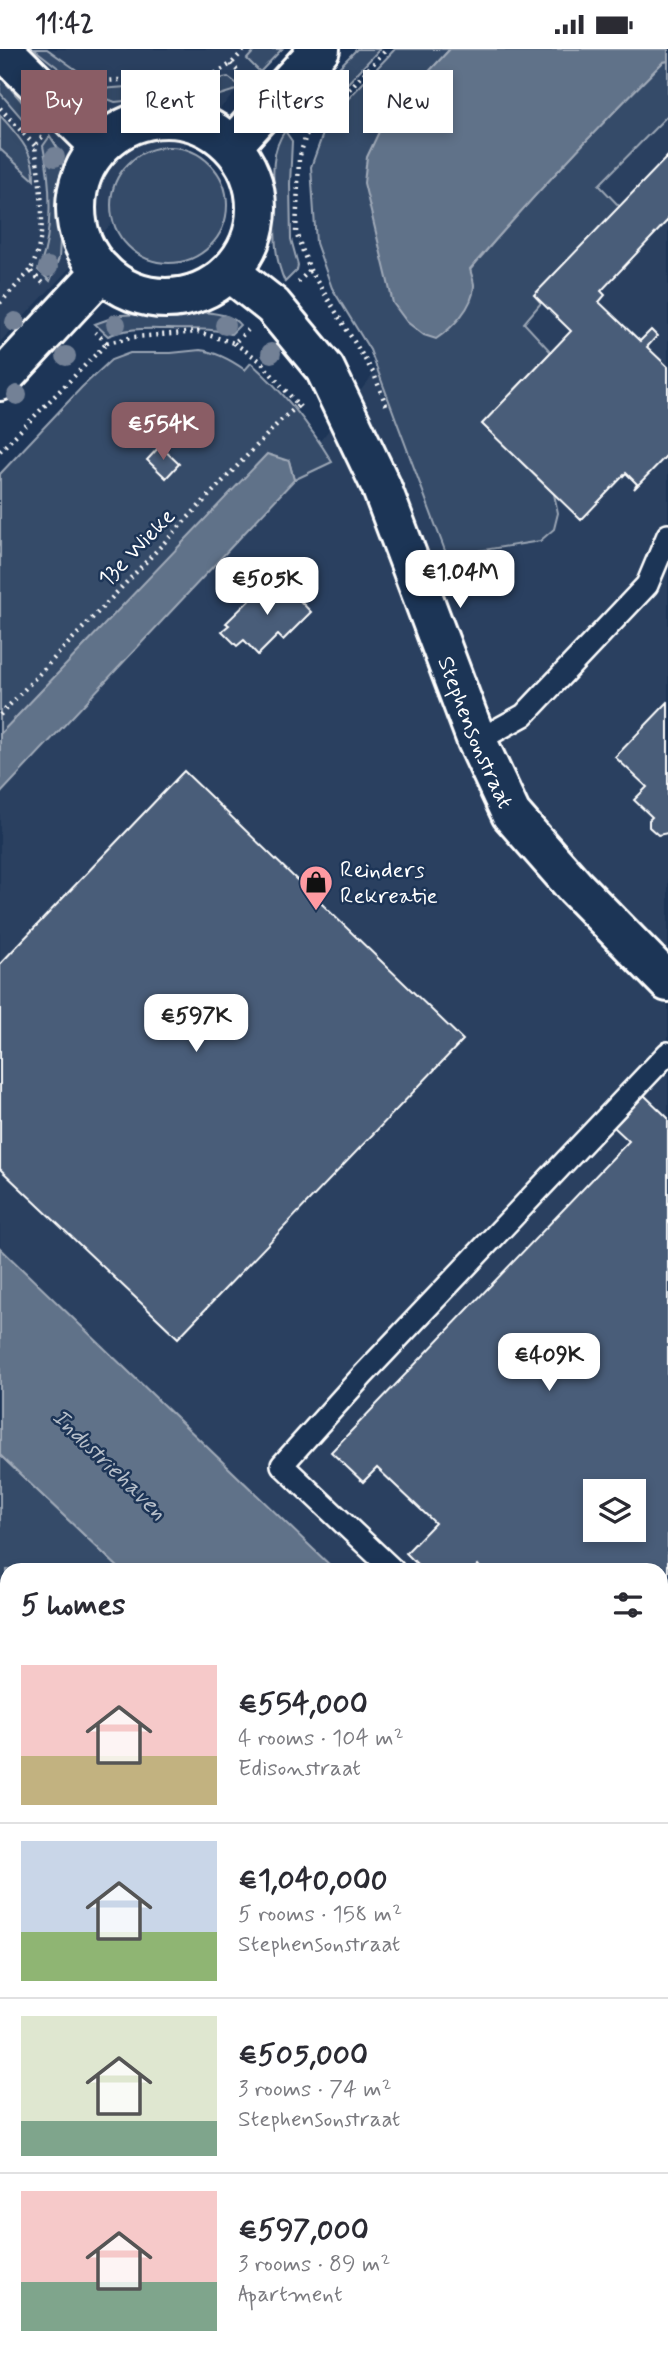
<!DOCTYPE html>
<html lang="en">
<head>
<meta charset="utf-8">
<style>
  body { margin:0; font-family:Mynerve,sans-serif; background:#f2f2f3; color:#2b2b33; height:100vh; display:flex; flex-direction:column; font-size:26px; white-space:nowrap }
  * { box-sizing:border-box; margin:0 }
  p { font-size:23px; color:#7c7c81 }
  .icon { flex:none; width:38px; height:38px; fill:none; stroke:currentColor; stroke-width:2; stroke-linecap:round; stroke-linejoin:round }
  .map { position:relative; flex:1; overflow:hidden }
  .side { position:absolute; left:0px; top:1514px; width:668px; height:800px; display:flex; flex-direction:column; background:#fff; border-radius:21px 21px 0 0; box-shadow:0 4px 10px #0003 }
  .side>* { flex:none }
  .top-card { position:absolute; left:21px; top:21px; width:626px; height:63px; display:flex; gap:14px }
  .buttons { position:absolute; left:583px; top:1430px; display:grid; gap:14px }
  .buttons a { display:grid; place-items:center; width:63px; height:63px; border-radius:0px; background:#fff; box-shadow:0 4px 10px #0003; font-size:35px }
  .price { position:absolute; translate:-50% -60px; padding:0 16px; border-radius:14px; background:#fff; color:#222; font-size:23px; line-height:46px; filter:drop-shadow(0 2px 4px #0008) }
  .price::after { content:''; position:absolute; left:50%; top:42px; width:21px; height:16px; margin-left:-10px; background:inherit; clip-path:polygon(0 0,100% 0,50% 100%) }
  .price.active { background:#8a5d65; color:#fff }
  ul { padding:0; list-style:none }
  li { display:flex; align-items:center; gap:21px; height:175px; padding:0 21px }
  li+li { border-top:2px solid #e1e1e2 }
  li span { display:grid; place-items:center; flex:none; width:196px; height:140px; border-radius:0px; color:#555 }
  li>.icon { margin-inline-start:auto }
  span .icon { width:84px; height:84px; fill:#fffc; stroke-width:1 }
  li b { font-size:30px }
  h2 { display:flex; justify-content:space-between; align-items:center; height:84px; padding:0 21px; font-size:30px }
  .chip { padding:0 24px; border-radius:0px; background:#fff; box-shadow:0 4px 10px #0003; font-size:24px; line-height:63px }
  .chip.active { background:#8a5d65; color:#fff }
  .status { display:flex; justify-content:space-between; align-items:center; height:49px; padding:0 35px; background:#fff; direction:ltr }
  .status svg { height:19px; fill:currentColor }
  .map>svg:first-child { display:block }
</style>
</head>
<body>
<div class="status"><b>11:42</b><svg viewBox="0 0 49 12"><path d="M0 12V9h3v3zM5 12V6h3v6zM10 12V3h3v9zM15 12V0h3v12zM26 1h20v11H26zM47 4h2v5h-2z"/></svg></div>
<div class="map">
<svg width="668" height="2312" viewBox="0 0 668 2312">
  <rect width="100%" height="100%" fill="#1d3557"/>
  <filter id="ink" filterUnits="userSpaceOnUse"><feTurbulence type="fractalNoise" baseFrequency=".0143" numOctaves="2"/><feDisplacementMap in="SourceGraphic" scale="14" xChannelSelector="R" yChannelSelector="G"/><feConvolveMatrix kernelMatrix="1 2 1 2 8 2 1 2 1" color-interpolation-filters="sRGB"/></filter>
  <g filter="url(#ink)">
    <!-- built -->
    <g fill="#2a4161" fill-rule="evenodd">
      <polygon points="0,0 276,0 0,293"/>
      <path d="M635 0H668V1861L662 1855V1521H314L0 1219V725L304 412ZM595 1442H634V1480H595Z"/>
    </g>
    <!-- green -->
    <g fill="#364b69" stroke="#9aa5b4" stroke-width="2">
      <polygon points="34,0 47,0 85,27 80,36"/>
      <polygon points="256,0 282,0 260,23 247,10"/>
      <polygon points="357,0 380,0 313,71 309,72 298,60"/>
      <path d="M395 0H450L385 70 474 237 470 221C531 148 596 80 663 13L668 12V66L599 136 620 158 534 246 541 254 524 274 551 303 482 375 554 445 558 464 554 480 540 492 447 507 370 301 332 239 316 194 311 118 328 71Z"/>
      <polygon points="0,27 41,75 34,81 31,80 0,44"/>
      <polygon points="228,28 240,37 239,40 207,50 164,48 115,53 92,44 100,40 207,32"/>
      <path d="M0 66C17 86 35 103 34 131L0 100Z"/>
      <path d="M285 82 292 92 290 135 291 190 298 216 297 221 285 233C275 211 275 191 275 168 275 141 267 106 285 82Z"/>
      <path d="M50 87 60 103 64 121 59 209 50 232 38 221C54 188 51 133 43 97Z"/>
      <circle cx="169" cy="156" r="58"/>
      <path d="M194 263C209 263 231 264 240 276L231 285C210 278 191 281 169 280 147 280 129 278 108 287L95 275 120 266Z"/>
      <path d="M200 301C217 303 231 311 245 321L251 314C284 343 309 375 332 413L294 431 289 412 0 685V425L82 338 111 311 130 304H171Z"/>
      <polygon points="0,1406 121,1521 7,1521 7,1568 0,1567"/>
      <polygon points="0,1586 7,1587 7,1691 0,1681"/>
      <polygon points="0,1757 7,1771 7,1908 0,1910"/>
      <polygon points="668,1772 668,1840 662,1834 662,1779"/>
      <polygon points="416,2307 420,2312 279,2312 276,2307"/>
    </g>
    <!-- water -->
    <g fill="#617289" stroke="#a0aab8" stroke-width="2">
      <path d="M450 0H668V12L663 13C596 80 532 148 470 220 471 225 474 232 474 237 473 259 452 279 436 290L424 286 407 273 393 254 364 134 367 108 385 70Z"/>
      <polygon points="267,405 289,412 294,431 0,745 0,685"/>
      <polygon points="0,1199 335,1521 121,1521 0,1406"/>
      <polygon points="662,1834 668,1840 668,2037 662,2031"/>
    </g>
    <!-- building -->
    <g fill="#4a5d79" stroke="#fff" stroke-width="2" fill-rule="evenodd">
      <polygon points="668,107 668,171 601,242 605,246 599,253 640,292 651,281 657,287 647,298 668,318 668,405 634,440 637,435 626,424 581,471 482,375 571,282 534,246"/>
      <polygon points="160,397 179,415 166,429 147,411"/>
      <polygon points="275,526 311,563 283,591 278,586 258,606 244,591 237,597 222,582 229,576 226,574"/>
      <polygon points="668,653 668,784 658,786 649,778 649,771 652,768 634,751 647,738 615,708"/>
      <polygon points="184,722 463,991 178,1289 0,1120 0,915"/>
      <path d="M644 1046 668 1069V1561L662 1568V1521H482L478 1516 473 1521H423L406 1504 435 1474 377 1419 363 1433 331 1403 629 1092 614 1078ZM595 1442H634V1480H595Z"/>
      <polygon points="7,1973 7,2017 6,2018 0,2003 0,1976"/>
      <polygon points="0,2003 7,2017 6,2038 0,2022"/>
      <polygon points="662,2091 668,2097 668,2101 662,2108"/>
      <polygon points="668,2101 668,2145 662,2152 662,2108"/>
      <polygon points="668,2145 668,2173 662,2167 662,2152"/>
      <polygon points="7,2222 7,2250 0,2234 0,2225"/>
      <polygon points="0,2258 6,2270 0,2272"/>
      <polygon points="662,2304 668,2312 624,2312 618,2306 662,2306"/>
      <polygon points="111,2306 127,2306 130,2312 109,2312 108,2308"/>
      <polygon points="127,2306 172,2306 174,2312 130,2312"/>
      <polygon points="528,2306 543,2306 537,2312 533,2312"/>
      <polygon points="614,2306 618,2306 624,2312 609,2312"/>
    </g>
    <g fill="none" stroke-linecap="round" stroke-linejoin="round">
      <!-- lane casing -->
      <g stroke="#fff" stroke-width="26">
        <g id="lane">
          <polyline points="477,692 524,666 647,536 668,486"/>
          <polyline points="393,1521 282,1416 363,1326 668,1004"/>
          <polyline points="662,1728 668,1727"/>
        </g>
      </g>
      <!-- street casing -->
      <g stroke="#fff" stroke-width="44">
        <g id="street">
          <polyline points="2,0 100,97"/>
          <polyline points="0,1926 7,1923"/>
          <polyline points="662,2283 668,2289"/>
          <polyline points="492,2312 498,2306"/>
        </g>
      </g>
      <!-- secondary casing -->
      <g stroke="#fff" stroke-width="44">
        <g id="secondary">
          <circle cx="166" cy="159" r="90"/>
          <polyline points="232,97 320,0"/>
          <path id="s1" d="M230 223 273 257 325 320 381 437 477 692 511 765 575 838 668 933"/>
          <polyline points="0,332 102,222"/>
          <polyline points="0,1724 7,1735"/>
          <polyline points="243,2306 245,2312"/>
        </g>
      </g>
      <!-- path -->
      <g stroke="#fff" stroke-width="4.5" stroke-dasharray="2 5" stroke-linecap="butt">
        <polyline points="231,15 246,30"/>
        <polyline points="90,36 103,32 214,25 231,15 245,0"/>
        <polyline points="0,59 35,97"/>
        <path d="M42 88 35 97C40 138 50 183 30 222L43 234"/>
        <polyline points="298,233 310,221"/>
        <polyline points="0,254 30,222"/>
        <polyline points="95,283 107,294"/>
        <polyline points="107,294 134,288 198,283 234,294 248,281"/>
        <polyline points="234,294 259,311 300,358"/>
        <polyline points="386,356 374,325 310,221 296,184 299,110 306,86 387,0"/>
        <polyline points="0,402 107,294"/>
        <polyline points="0,666 282,370 299,356"/>
        <polyline points="0,1578 7,1580"/>
        <polyline points="0,1820 7,1833"/>
        <polyline points="662,2069 668,2075"/>
        <polyline points="0,2084 7,2081"/>
        <polyline points="0,2172 7,2189"/>
        <polyline points="54,2306 56,2312"/>
        <polyline points="194,2306 196,2312"/>
        <polyline points="422,2306 427,2312"/>
        <polyline points="0,2308 7,2306"/>
      </g>
      <!-- lane -->
      <use href="#lane" stroke="#1d3557" stroke-width="21"/>
      <!-- street -->
      <use href="#street" stroke="#1d3557" stroke-width="38"/>
      <!-- secondary -->
      <use href="#secondary" stroke="#1d3557" stroke-width="38"/>
    </g>
    <!-- trees -->
    <g fill="#738196">
      <circle cx="55" cy="108" r="10"/>
      <circle cx="48" cy="218" r="10"/>
      <circle cx="15" cy="273" r="10"/>
      <circle cx="116" cy="275" r="10"/>
      <circle cx="225" cy="276" r="10"/>
      <circle cx="271" cy="304" r="10"/>
      <circle cx="66" cy="307" r="10"/>
      <circle cx="17" cy="346" r="10"/>
    </g>
  </g>
  <!-- icons -->
  <defs>
    <g id="shop-pin" transform="scale(1.75)"><path d="M0 17L-7.5 6A9.5 9.5 0 1 1 7.5 6Z" fill="#ff9aa2" stroke="#1d3557"/><path d="M-5-2.5h2.3a2.7 3.5 0 0 1 5.4 0H5L5.5 6h-11ZM-1.5-2.5h3a1.5 2.3 0 0 0-3 0Z" fill="#111"/></g>
  </defs>
  <g fill-rule="evenodd">
    <use href="#shop-pin" x="316" y="833"/>
  </g>
  <g text-anchor="middle" stroke-width="5" stroke-linejoin="round" paint-order="stroke">
    <!-- street labels -->
    <g font-size="23" fill="#fff" stroke="#1d3557">
      <text transform="translate(136 498) rotate(-46)" y="8">13e Wieke</text>
      <text dy="8" stroke="none"><textPath href="#s1" startOffset="530">Stephensonstraat</textPath></text>
    </g>
    <!-- poi labels -->
    <g font-size="23" fill="#fff" stroke="#1d3557" text-anchor="start">
      <text x="340" y="828">Reinders<tspan x="340" dy="26">Rekreatie</tspan></text>
    </g>
    <!-- water labels -->
    <g font-size="24" font-style="italic" fill="#b8c0ca" stroke="#1d3557">
      <text transform="translate(110 1415) rotate(44)" y="8">Industriehaven</text>
    </g>
  </g>
</svg>
<div class="buttons">
<a><svg class="icon" aria-label="layers" viewBox="0 0 24 24"><path d="M12 4l9 5-9 5-9-5zM3 14l9 5 9-5"/></svg></a>
</div>
<b class="price active" style="left:163px;top:413px">€554K</b>
<b class="price" style="left:460px;top:561px">€1.04M</b>
<b class="price" style="left:267px;top:568px">€505K</b>
<b class="price" style="left:196px;top:1005px">€597K</b>
<b class="price" style="left:549px;top:1344px">€409K</b>
<div class="top-card">
<a class="chip active">Buy</a>
<a class="chip">Rent</a>
<a class="chip">Filters</a>
<a class="chip">New</a>
</div>
<section class="side">
<h2>5 homes<svg class="icon" aria-label="filters" viewBox="0 0 24 24"><path d="M4 7h16M4 17h16"/><circle cx="9" cy="7" r="2"/><circle cx="15" cy="17" r="2"/></svg></h2>
<ul>
<li><span style="background:linear-gradient(#f6c9c9 65%,#c2b280 0)"><svg class="icon" aria-label="home" viewBox="0 0 24 24"><path d="M3 11l9-7 9 7M6 9v11h12V9"/></svg></span><div><b>€554,000</b><p>4 rooms · 104 m²</p><p>Edisonstraat</p></div></li>
<li><span style="background:linear-gradient(#c9d6e8 65%,#8fb573 0)"><svg class="icon" aria-label="home" viewBox="0 0 24 24"><path d="M3 11l9-7 9 7M6 9v11h12V9"/></svg></span><div><b>€1,040,000</b><p>5 rooms · 158 m²</p><p>Stephensonstraat</p></div></li>
<li><span style="background:linear-gradient(#dfe7d0 75%,#7fa58c 0)"><svg class="icon" aria-label="home" viewBox="0 0 24 24"><path d="M3 11l9-7 9 7M6 9v11h12V9"/></svg></span><div><b>€505,000</b><p>3 rooms · 74 m²</p><p>Stephensonstraat</p></div></li>
<li><span style="background:linear-gradient(#f6c9c9 65%,#7fa58c 0)"><svg class="icon" aria-label="home" viewBox="0 0 24 24"><path d="M3 11l9-7 9 7M6 9v11h12V9"/></svg></span><div><b>€597,000</b><p>3 rooms · 89 m²</p><p>Apartment</p></div></li>
</ul>
</section>
</div>
</body>
</html>
